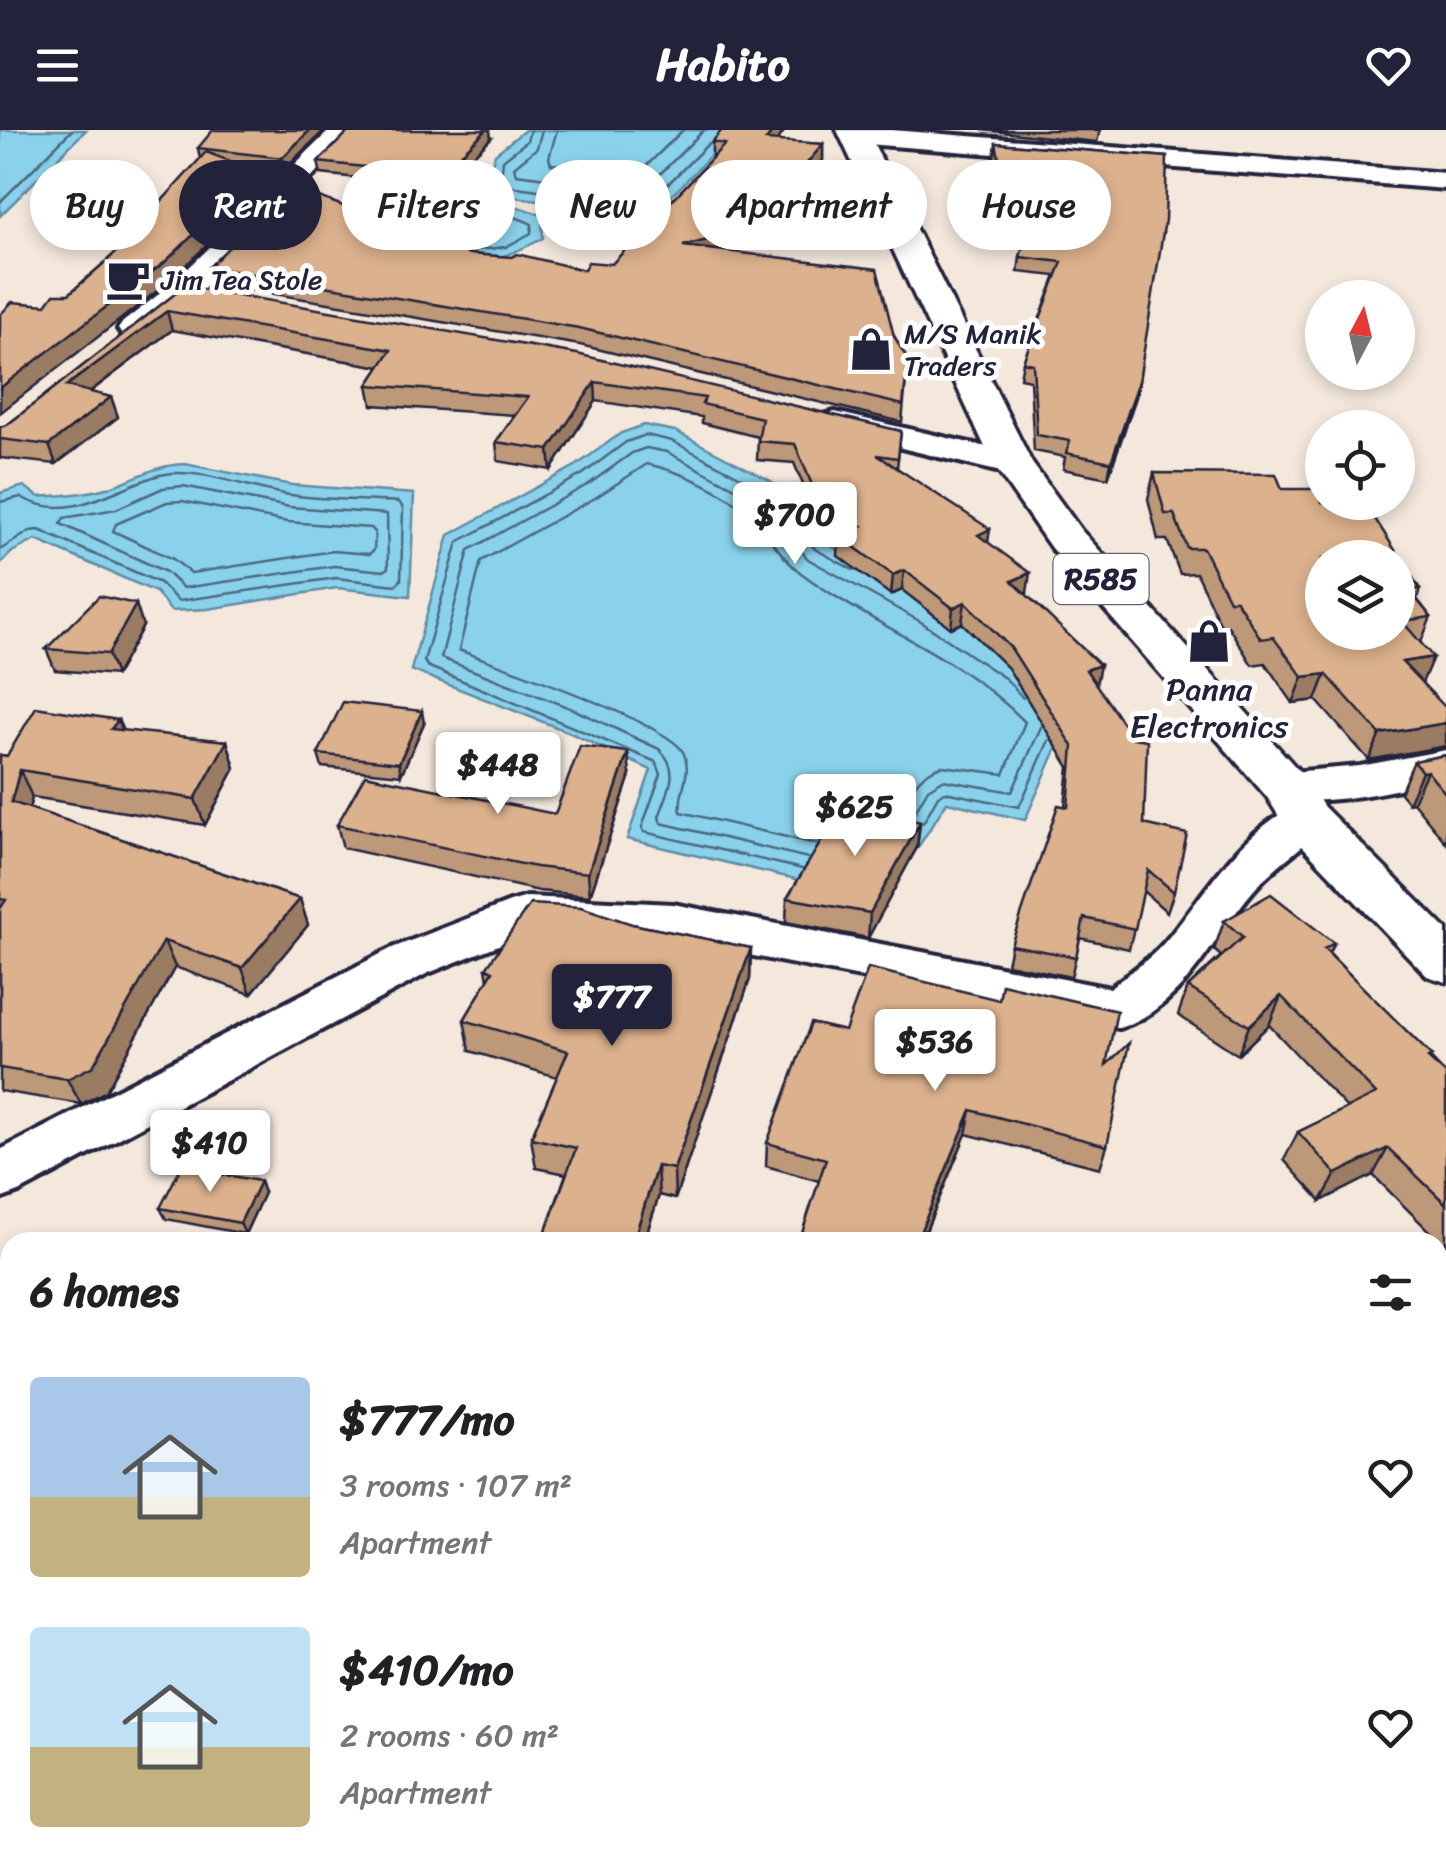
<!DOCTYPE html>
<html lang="en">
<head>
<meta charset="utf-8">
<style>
  body { margin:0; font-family:Sriracha,sans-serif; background:#f6f6f6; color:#202124; height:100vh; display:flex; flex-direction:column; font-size:38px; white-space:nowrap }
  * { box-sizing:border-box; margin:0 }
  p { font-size:32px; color:#757577 }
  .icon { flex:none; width:55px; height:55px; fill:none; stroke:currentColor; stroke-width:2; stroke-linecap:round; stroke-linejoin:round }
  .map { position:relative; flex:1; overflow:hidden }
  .details { position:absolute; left:0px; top:1102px; width:1448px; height:642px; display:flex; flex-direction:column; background:#fff; border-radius:30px 30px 0 0; box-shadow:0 5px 15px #0003 }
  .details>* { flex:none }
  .top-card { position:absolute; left:30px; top:30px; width:1388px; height:90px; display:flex; gap:20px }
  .needle { width:65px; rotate:7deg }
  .fabs { position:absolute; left:1305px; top:150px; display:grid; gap:20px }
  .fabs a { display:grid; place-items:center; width:110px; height:110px; border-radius:50%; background:#fff; box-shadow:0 5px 15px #0003; font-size:50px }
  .price { position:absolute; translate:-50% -85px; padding:0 22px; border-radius:10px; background:#fff; color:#222; font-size:32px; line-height:65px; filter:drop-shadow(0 2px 5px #0008) }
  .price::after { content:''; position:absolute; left:50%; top:60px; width:30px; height:22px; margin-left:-15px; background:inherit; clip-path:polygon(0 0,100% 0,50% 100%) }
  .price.active { background:#22223b; color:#fff }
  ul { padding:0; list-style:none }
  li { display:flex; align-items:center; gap:30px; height:250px; padding:0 30px }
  li span { display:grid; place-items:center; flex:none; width:280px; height:200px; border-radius:10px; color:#555 }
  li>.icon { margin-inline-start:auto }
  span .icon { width:120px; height:120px; fill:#fffc; stroke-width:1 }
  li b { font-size:42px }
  h2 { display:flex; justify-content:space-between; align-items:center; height:120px; padding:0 30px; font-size:42px }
  .tag { padding:0 35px; border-radius:45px; background:#fff; box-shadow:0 5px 15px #0003; font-size:35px; line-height:90px }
  .tag.active { background:#22223b; color:#fff }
  header { display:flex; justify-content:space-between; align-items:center; height:130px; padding:0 30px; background:#22223b; color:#fff; font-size:45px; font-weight:700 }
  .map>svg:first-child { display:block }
</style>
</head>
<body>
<header><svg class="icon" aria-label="menu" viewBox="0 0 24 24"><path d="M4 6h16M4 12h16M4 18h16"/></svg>Habito<svg class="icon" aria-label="heart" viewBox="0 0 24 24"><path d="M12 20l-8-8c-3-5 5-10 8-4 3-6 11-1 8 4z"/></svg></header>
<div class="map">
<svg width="1446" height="1744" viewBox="0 0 1446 1744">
  <rect width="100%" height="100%" fill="#f4e8dd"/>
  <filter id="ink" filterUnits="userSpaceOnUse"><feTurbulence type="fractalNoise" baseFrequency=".01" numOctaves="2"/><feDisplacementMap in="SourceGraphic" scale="20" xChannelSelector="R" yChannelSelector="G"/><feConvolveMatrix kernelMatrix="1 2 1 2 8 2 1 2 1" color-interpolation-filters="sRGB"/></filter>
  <g filter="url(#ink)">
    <!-- water -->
    <g fill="#8ad2eb" stroke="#608ca5" stroke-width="2.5">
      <polygon points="0,0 86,0 0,86"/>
      <polygon points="525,0 735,0 653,85 483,63 495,24"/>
      <path d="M469 71 518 77 542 85 543 108C480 143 464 131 402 104L410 83 443 72Z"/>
      <polygon points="644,295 675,301 771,351 822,411 932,473 1021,532 1071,586 1025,690 947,672 884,770 627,709 651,640 566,601 411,540 449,405 577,335 621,303"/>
      <path d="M185 334 292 355 414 364 410 466 337 458 208 479 171 481 156 462 36 410 12 422 0 434V363L24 356 39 367C62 365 87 364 110 357 137 348 155 335 185 334Z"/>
    </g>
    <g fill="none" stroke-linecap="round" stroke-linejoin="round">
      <!-- shore -->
      <g stroke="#4c6881" stroke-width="2.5">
        <polyline points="530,0 527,11 503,30 500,55 648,74 709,13"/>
        <polyline points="542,0 537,18 514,37 516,44 643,61 704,0"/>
        <polyline points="557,0 549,28 551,34 637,45 683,0"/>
        <polyline points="0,72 72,0"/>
        <polygon points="468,93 492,96 495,103 466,109 442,101 447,95"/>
        <path d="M414 100 419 91C457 79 495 76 532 94L531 103 506 117 468 121"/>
        <polygon points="183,356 289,377 387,384 388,438 384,441 334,436 183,458 166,442 61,394 64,388 116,379 163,358"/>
        <polygon points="182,371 287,392 371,398 375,402 374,420 369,424 333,421 191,443 173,429 113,401 116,394 167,372"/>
        <path d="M0 372 21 367C69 395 115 357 160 345 196 336 254 360 290 365 326 370 363 370 399 372L403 378 401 450 396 455 336 448 178 471 160 453 39 400 30 401 0 420"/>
        <polyline points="912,687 928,659 943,650 1012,662 1041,597"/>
        <polyline points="923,693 938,666 945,662 1019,677 1049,610"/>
        <path d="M816 714 681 682C677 662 694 643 683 622 668 593 498 535 459 520L481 431 595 368 647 334C682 342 724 360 750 385 768 403 780 427 801 443 875 498 958 524 1025 592L1004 644 942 636C919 642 909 664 897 683"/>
        <path d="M808 728 661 693 659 687C668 661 682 640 659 619L575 580 441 528 469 420 589 354 632 323 646 318 667 322 756 369 808 429 921 492 1006 549 1023 568"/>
        <polyline points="802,739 644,702 642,697 661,644 656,632 427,536 424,531 458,412 583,344 626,312 646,305 672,311 764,359 815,419 853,440"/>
      </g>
      <!-- minor casing -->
      <g stroke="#22223b" stroke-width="8">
        <g id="minor">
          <polygon points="330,0 358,0 194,168 145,206 123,206 118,199 123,192 172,154"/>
          <polygon points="843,0 892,0 1446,43 1446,59 853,13 844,11 840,5"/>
          <polygon points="835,282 1026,326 1031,334 1026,342 1013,345 823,299 818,292 823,285"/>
          <path d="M1446 620V650C1394 659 1320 680 1268 666L1262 655 1268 644 1360 636Z"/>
          <path d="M1306 673 1322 678 1329 689 1322 700C1302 717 1281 732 1263 750 1215 799 1189 876 1119 898L673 810 531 802 426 844 19 1062 0 1069V1020L392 818 510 772 527 767 673 774 1110 858C1128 844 1149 830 1164 813 1203 768 1245 691 1306 673Z"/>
        </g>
      </g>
      <!-- primary casing -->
      <g stroke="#22223b" stroke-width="7">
        <polygon id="primary" points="837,0 867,0 1032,333 1081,400 1301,643 1324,677 1446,799 1446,852 1427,846 1288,701 1267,667 1051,418 993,334"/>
      </g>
      <!-- minor -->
      <use href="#minor" fill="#fff" fill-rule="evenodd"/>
      <!-- primary -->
      <use href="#primary" fill="#fff" fill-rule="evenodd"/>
    </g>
    <!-- wall -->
    <g fill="#bd9879" stroke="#22223b" stroke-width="2.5">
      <polygon points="325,0 284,39 237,34 263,60 170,151 46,175 69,164 112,126 200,29 198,18"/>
      <polygon points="785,0 777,11 823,14 823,30 805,51 822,67 792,106 729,122 894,206 908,230 902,292 580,215 214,154 209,137 470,124 584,140 612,134 712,28 712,12"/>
      <polygon points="982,0 1100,0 1097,12"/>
      <polygon points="491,8 441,57 321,44 318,32"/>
      <polygon points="996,13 1167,27 1139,251 1136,267 1108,348 1063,339 1065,327 1034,321 1030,250 1020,248 1023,232 1056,146 1018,142 1020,127 1037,65 1001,64 994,28"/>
      <polygon points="185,156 901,301 897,338 988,413 1027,463 1025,464 1096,554 1144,694 1174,762 1167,782 1143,761 1129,819 1080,808 1071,847 1007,834 1011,815 1065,676 1069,637 1008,538 962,493 951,498 902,460 891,465 838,426 839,407 821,398 794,333 757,330 758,307 702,293 702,287 596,271 551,340 498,331 496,312 515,285 372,275 368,255 380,237 172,200 90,262 111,267 118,287 56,334 0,328 0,297 7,295"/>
      <polygon points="1154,343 1282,359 1363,384 1420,459 1417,469 1431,487 1421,512 1422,552 1446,616 1369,630 1316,570 1293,573 1265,533 1252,535 1228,496 1221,496 1196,443 1180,444 1167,410 1158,410 1148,369"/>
      <polygon points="143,496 116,545 55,540 46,519"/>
      <polygon points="118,590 123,601 227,611 235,638 205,695 32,667 29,678 300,769 308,795 251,864 175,837 106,961 81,974 0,961 0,625 7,626"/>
      <polygon points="424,593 401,645 322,637 318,624"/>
      <polygon points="1446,625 1446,713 1413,672 1408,673 1400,663 1414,631"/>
      <polygon points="630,645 590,766 539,761 343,718 337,695 555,684"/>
      <polygon points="920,692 917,717 868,808 786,792 787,768"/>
      <polygon points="1224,791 1334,813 1329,823 1446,944 1446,1118 1373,1045 1321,1071 1284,1030 1298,1002 1347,978 1269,895 1238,925 1178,885 1188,857 1221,826 1214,820"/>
      <polygon points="632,794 751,818 750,849 675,1069 659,1065 644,1112 542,1112 566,1044 536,1038 531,1008 557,947 470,921 464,890 488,850 486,838"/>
      <polygon points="845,901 1106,935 1107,1016 1100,1038 966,1004 926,1101 937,1112 819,1051 766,1036 767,1013"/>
      <polygon points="264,1063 245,1104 166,1089 160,1078"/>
      <polygon points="0,1467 10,1470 10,1575 0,1572"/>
      <polygon points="284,1735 335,1735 331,1744 306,1744"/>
      <polygon points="655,1735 837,1744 656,1744"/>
    </g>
    <!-- shaded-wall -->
    <g fill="#9a7c63" stroke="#22223b" stroke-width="2.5">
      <polygon points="310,0 325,0 284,39 282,28"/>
      <polygon points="486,0 490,0 491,8 441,57 439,45"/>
      <polygon points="774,0 785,0 766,26 766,10"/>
      <polygon points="823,14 823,30 791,67 792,51"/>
      <polygon points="259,42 263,60 170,151 0,283 0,258"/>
      <polygon points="823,51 822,67 792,106 684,133 683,116"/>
      <polygon points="167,181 172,200 72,275 66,256"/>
      <polygon points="1139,251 1136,267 1108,348 1111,332"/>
      <polygon points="595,252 596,271 551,340 549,320"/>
      <polygon points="111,267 118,287 56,334 49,315"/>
      <polygon points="990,399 987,419 978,405"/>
      <polygon points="904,440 902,460 891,465 893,445"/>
      <polygon points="1030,443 1027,463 1009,471 1012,451"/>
      <polygon points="965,472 962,493 951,498 953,478"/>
      <polygon points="136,474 143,496 116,545 108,524"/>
      <polygon points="1433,527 1422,553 1402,532"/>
      <polygon points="1100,535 1096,555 1086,540"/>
      <polygon points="1326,544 1316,570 1293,573 1303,547"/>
      <polygon points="422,581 424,593 401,645 399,633"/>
      <polygon points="118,590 129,616 111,599"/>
      <polygon points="1446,593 1446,616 1369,630 1380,604"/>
      <polygon points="227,611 235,638 205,695 195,669"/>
      <polygon points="628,622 630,645 590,766 588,743"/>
      <polygon points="20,640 32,667 24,699 11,672"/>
      <polygon points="1427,641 1413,672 1408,673 1422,642"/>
      <polygon points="920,692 917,717 868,808 870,783"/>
      <polygon points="300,769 308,795 251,864 242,838"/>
      <polygon points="164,811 175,837 106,961 81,974 67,949"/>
      <polygon points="751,818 750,849 675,1069 674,1039"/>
      <polygon points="1281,866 1269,895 1238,925 1249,896"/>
      <polygon points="971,980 966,1004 921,1112 921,1100"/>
      <polygon points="1388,1018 1373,1045 1321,1071 1336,1044"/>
      <polygon points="657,1036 659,1065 644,1112 633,1112"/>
      <polygon points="260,1051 264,1063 245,1104 240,1093"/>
      <polygon points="1,1241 10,1252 10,1273 0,1289"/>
      <polygon points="0,1719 10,1725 2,1744 0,1744"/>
      <polygon points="317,1735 335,1735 331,1744 319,1744 315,1740"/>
    </g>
    <!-- building -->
    <g fill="#dcb18d" stroke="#22223b" stroke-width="2.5" fill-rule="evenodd">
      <polygon points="213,0 310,0 282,28 198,18"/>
      <polygon points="350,0 486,0 439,45 318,32"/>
      <polygon points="722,0 774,0 766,10 823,14 792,51 823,51 793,89 683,116 877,139 894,206 908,230 903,275 579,198 209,137 290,56 470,124 512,127 517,124 584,140 588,132 612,134 725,14 712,12"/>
      <polygon points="996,13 1167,27 1165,90 1139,251 1111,332 1066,323 1070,311 1037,305 1033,234 1023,232 1062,132 1020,127 1041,50 1003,49"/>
      <polygon points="206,22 259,42 164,133 0,258 0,185 12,172 46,175 54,164 69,164 112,126"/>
      <polygon points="185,156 577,224 901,301 898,328 877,325 990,399 978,405 1030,443 1012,451 1100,535 1086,540 1133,608 1147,610 1144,694 1187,704 1174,762 1148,740 1135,799 1084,788 1076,827 1011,815 1058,675 1068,677 1073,616 1011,518 965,472 953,478 904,440 893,445 839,406 862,396 822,379 795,314 758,311 762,288 702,274 705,268 595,252 549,320 496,312 528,267 368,255 391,220 167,181 66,256 111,267 49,315 0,309 0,297 7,295"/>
      <path d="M1154 343 1276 344 1282 359H1322V372H1358L1363 384H1372L1420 459 1409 460 1431 487 1402 491 1433 527 1402 532 1446 578V593L1380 604 1326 544 1303 547 1273 507 1261 509 1236 470H1229L1203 418H1187L1174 384H1165ZM1322 428H1398V502H1322Z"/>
      <polygon points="99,466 136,474 108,524 46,519"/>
      <polygon points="343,572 422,581 399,633 318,624"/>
      <polygon points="36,577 118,590 111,599 227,611 195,669 20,640 11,672 300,769 242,838 164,811 93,936 67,949 0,938 0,779 6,770 0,769 0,625 7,626"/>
      <polygon points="580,616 628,622 588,743 536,737 337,695 365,645 555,684"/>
      <polygon points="1446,625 1446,664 1427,641 1422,642 1414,631"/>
      <polygon points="846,670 920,692 870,783 787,768"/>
      <polygon points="1271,764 1334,813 1324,819 1432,926 1428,928 1446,944 1446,1074 1388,1018 1336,1044 1298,1002 1376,964 1281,866 1249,896 1188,857 1243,807 1224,791"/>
      <polygon points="530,774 581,777 632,794 751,818 674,1039 657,1036 633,1112 542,1112 576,1018 531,1008 568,921 464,890 493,841 486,838"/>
      <polygon points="868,838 999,870 1002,854 1117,881 1106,935 1129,913 1107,1016 971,980 921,1100 939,1104 937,1112 799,1112 826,1029 767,1013 811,893 845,901"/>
      <polygon points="181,1037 260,1051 240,1093 160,1078"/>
      <polygon points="0,1467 10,1470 10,1564 0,1561"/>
      <polygon points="655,1735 838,1735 837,1744 689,1744"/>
    </g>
  </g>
  <!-- icons -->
  <defs>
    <g id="cafe-bare" transform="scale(3.45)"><path d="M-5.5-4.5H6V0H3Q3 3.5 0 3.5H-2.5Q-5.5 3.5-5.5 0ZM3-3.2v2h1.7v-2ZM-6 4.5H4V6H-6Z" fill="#22223b" stroke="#fff" stroke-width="2.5" paint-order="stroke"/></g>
    <g id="shop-bare" transform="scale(3.45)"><path d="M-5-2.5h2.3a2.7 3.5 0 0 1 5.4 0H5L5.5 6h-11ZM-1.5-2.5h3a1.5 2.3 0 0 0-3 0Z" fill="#22223b" stroke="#fff" stroke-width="2.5" paint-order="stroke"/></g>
  </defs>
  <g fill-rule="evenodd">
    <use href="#cafe-bare" x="128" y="149"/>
    <use href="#shop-bare" x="871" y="219"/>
    <use href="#shop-bare" x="1209" y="511"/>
  </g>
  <g text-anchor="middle" stroke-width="10" stroke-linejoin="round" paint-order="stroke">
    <!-- far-poi labels -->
    <g font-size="28" fill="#22223b" stroke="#fff" text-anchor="start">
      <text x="161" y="159">Jim Tea Stole</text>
      <text x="904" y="213">M/S Manik<tspan x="904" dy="32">Traders</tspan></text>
    </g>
    <!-- shield labels -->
    <rect fill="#fff" stroke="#646476" stroke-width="2.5" x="1053.5" y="424" width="95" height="50" rx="8"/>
    <g font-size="30" font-weight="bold" fill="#22223b">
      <text x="1101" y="459">R585</text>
    </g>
    <!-- poi labels -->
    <g font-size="32" fill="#22223b" stroke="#fff">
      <text x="1209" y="570">Panna<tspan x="1209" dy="37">Electronics</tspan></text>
    </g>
  </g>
</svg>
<div class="fabs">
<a><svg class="needle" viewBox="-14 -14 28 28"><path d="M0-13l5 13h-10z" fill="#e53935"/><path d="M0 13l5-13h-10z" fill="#757577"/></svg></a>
<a><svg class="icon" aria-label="locate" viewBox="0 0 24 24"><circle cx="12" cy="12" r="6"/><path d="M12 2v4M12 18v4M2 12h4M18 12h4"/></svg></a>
<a><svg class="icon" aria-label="layers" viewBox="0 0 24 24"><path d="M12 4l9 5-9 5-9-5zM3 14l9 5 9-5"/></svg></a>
</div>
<b class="price" style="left:795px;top:437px">$700</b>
<b class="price" style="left:498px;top:687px">$448</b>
<b class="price" style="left:855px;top:729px">$625</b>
<b class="price active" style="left:612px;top:919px">$777</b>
<b class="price" style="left:935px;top:964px">$536</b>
<b class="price" style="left:210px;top:1065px">$410</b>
<div class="top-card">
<a class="tag">Buy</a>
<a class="tag active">Rent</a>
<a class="tag">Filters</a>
<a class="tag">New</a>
<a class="tag">Apartment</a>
<a class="tag">House</a>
</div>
<section class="details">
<h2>6 homes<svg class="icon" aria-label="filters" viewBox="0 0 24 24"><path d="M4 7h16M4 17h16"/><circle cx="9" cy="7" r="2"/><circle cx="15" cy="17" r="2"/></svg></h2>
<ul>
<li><span style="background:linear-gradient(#a9c7e8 60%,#c2b280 0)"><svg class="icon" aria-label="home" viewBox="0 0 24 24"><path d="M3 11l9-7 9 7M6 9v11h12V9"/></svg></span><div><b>$777/mo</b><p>3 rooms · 107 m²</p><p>Apartment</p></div><svg class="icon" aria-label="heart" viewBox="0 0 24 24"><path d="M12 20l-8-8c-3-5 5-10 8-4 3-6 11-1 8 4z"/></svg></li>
<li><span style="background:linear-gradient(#bfe0f5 60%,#c2b280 0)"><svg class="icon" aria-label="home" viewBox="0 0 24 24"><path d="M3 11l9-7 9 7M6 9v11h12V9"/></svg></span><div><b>$410/mo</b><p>2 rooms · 60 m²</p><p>Apartment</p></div><svg class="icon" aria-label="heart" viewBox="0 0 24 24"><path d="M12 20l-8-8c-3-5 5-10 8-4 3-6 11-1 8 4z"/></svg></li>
</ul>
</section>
</div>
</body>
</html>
